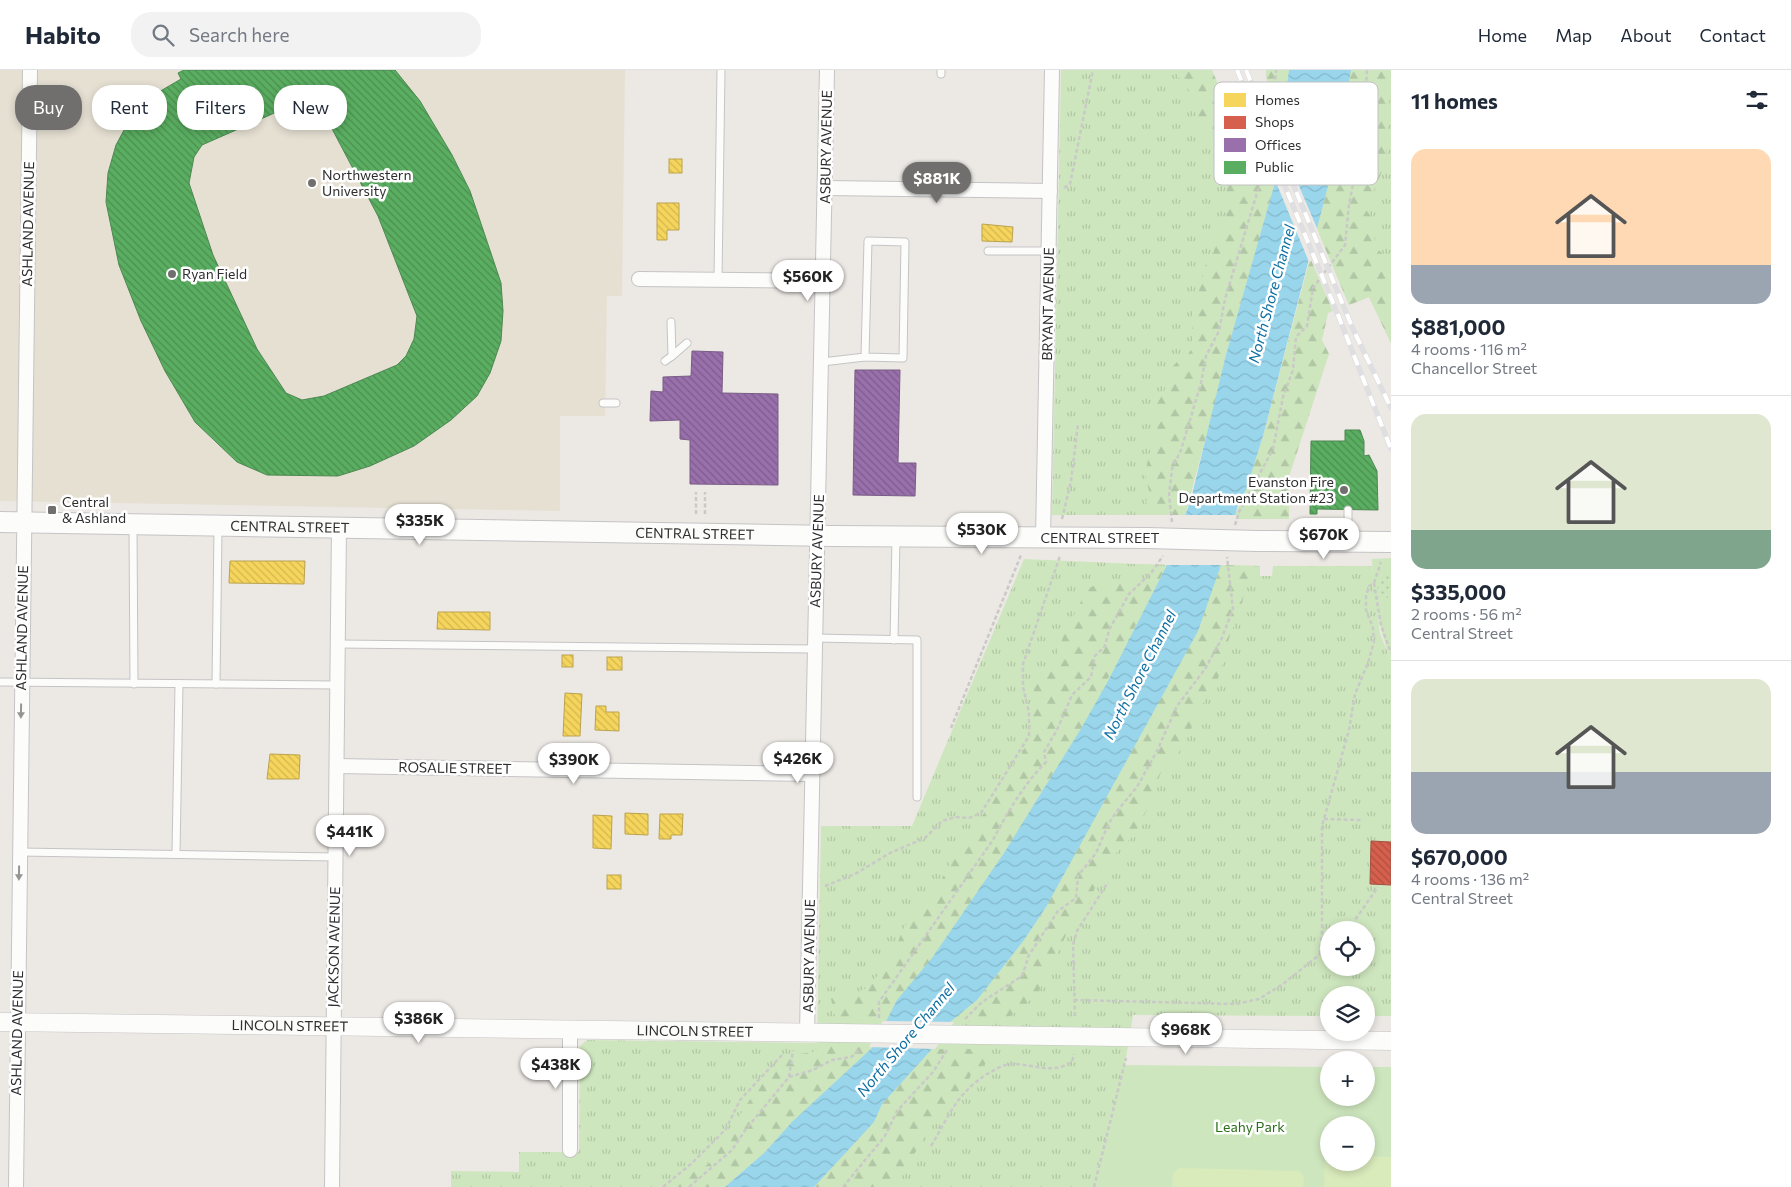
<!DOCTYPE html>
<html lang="en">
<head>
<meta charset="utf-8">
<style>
  body { margin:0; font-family:Commissioner,sans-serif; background:#f2f2f3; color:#1f2937; height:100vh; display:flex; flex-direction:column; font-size:19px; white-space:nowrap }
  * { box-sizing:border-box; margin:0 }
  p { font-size:16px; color:#747a83 }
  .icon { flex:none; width:28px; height:28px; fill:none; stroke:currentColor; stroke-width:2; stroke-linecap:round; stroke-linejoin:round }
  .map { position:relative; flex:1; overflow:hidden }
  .drawer { display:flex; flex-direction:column; background:#fff; width:400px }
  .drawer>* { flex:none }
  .banner { position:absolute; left:15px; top:15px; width:475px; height:45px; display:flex; gap:10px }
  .tools { position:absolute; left:1320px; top:851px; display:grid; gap:10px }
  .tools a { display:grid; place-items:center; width:55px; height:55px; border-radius:50%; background:#fff; box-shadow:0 2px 8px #0003; font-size:25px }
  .price { position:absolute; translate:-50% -42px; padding:0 11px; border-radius:18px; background:#fff; color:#222; font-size:16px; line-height:32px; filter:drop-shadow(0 1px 2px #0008) }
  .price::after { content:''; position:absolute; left:50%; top:30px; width:15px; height:11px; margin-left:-8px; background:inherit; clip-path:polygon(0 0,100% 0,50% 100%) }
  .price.selected { background:#706f6e; color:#fff }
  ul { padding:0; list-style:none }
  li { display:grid; align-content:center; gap:10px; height:265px; padding:0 20px }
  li+li { border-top:1px solid #e0e1e3 }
  li span { display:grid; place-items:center; height:155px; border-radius:15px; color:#555 }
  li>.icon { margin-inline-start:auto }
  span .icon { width:90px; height:90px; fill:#fffc; stroke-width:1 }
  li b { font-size:21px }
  h2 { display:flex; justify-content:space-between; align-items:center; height:60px; padding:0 20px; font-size:21px }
  .chip { padding:0 18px; border-radius:20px; background:#fff; box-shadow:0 2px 8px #0003; font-size:18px; line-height:45px }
  .chip.selected { background:#706f6e; color:#fff }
  header { display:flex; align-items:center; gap:30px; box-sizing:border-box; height:70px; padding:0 25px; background:#fff; border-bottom:1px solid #e0e1e3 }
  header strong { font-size:24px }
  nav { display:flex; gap:28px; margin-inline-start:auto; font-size:18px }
  .search { width:350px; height:45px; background:#f2f2f3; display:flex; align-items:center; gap:12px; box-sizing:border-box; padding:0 18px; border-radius:20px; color:#747a83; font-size:19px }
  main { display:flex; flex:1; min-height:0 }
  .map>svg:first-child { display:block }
</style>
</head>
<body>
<header>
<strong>Habito</strong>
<div class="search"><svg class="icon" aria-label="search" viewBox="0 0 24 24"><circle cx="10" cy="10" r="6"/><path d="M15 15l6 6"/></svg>Search here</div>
<nav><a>Home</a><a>Map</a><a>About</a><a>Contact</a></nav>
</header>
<main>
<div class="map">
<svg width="1391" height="1117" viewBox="0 0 1391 1117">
  <defs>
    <pattern id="grass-tufts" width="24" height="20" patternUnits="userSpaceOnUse" patternTransform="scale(1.25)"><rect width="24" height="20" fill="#cee6be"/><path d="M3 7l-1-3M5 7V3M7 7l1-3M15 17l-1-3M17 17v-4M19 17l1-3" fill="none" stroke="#b1c6a4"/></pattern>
    <pattern id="forest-firs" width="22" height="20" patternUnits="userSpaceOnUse" patternTransform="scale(1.25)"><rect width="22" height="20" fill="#cee6be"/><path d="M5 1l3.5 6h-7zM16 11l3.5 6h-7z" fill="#b1c6a4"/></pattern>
    <pattern id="garden-dots" width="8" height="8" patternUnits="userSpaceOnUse" patternTransform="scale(1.25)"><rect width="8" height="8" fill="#cee6be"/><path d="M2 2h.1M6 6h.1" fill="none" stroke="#b1c6a4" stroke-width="1.8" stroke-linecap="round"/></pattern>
    <pattern id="water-waves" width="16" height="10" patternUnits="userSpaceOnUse" patternTransform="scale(1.25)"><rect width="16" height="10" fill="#99d6ec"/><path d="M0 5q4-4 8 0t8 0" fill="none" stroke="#84b8cb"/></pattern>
    <pattern id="homes-back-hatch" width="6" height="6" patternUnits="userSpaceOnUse" patternTransform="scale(1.25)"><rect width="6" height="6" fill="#f6d55c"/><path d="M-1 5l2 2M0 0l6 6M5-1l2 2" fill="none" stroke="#d3b750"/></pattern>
    <pattern id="shops-back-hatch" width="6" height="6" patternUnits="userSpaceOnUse" patternTransform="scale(1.25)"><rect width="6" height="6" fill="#d6604d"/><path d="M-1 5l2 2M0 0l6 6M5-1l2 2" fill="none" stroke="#ae5040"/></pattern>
    <pattern id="offices-back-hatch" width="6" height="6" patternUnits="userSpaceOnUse" patternTransform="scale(1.25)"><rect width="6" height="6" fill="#9970ab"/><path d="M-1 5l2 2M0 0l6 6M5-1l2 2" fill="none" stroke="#7d5c8c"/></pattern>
    <pattern id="public-back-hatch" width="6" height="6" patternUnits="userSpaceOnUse" patternTransform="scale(1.25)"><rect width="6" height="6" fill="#5aae61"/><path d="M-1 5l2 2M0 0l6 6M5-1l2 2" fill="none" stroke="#4b8e50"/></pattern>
  </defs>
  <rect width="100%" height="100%" fill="#ece8e4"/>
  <!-- education -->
  <polygon fill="#e6e0d3" points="0,0 625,0 622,226 607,226 605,346 560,346 560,441 0,431"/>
  <!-- grass -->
  <g fill="url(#grass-tufts)" fill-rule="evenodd">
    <polygon points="1061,0 1212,0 1236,58 1270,42 1266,0 1391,0 1391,273 1369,227 1349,235 1282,75 1185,445 1052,445"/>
    <path d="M1024 489 1136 494 1260 496V506H1272L1273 496H1372L1380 564 1391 590V946H1366V925H1329V946L1133 945 1126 988 1094 1117H451V1101L519 1102V1082H579L580 976 587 970 817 973 821 756H912ZM1329 860H1366V898H1329Z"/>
  </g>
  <!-- forest -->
  <g fill="url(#forest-firs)">
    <polygon points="1173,0 1212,0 1236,58 1270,42 1266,0 1289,0 1274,116 1185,445 1156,445 1150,440 1146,432 1149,421 1145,403 1154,364 1155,338 1167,315 1170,299 1178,291 1185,289 1192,278 1192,248 1208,185 1214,182 1214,172 1226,149 1226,123 1233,98 1230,91 1203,62 1191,23"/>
    <polygon points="1351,0 1391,0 1386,92 1372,125 1366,133 1366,140 1374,151 1375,178 1381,182 1391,198 1391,273 1369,227 1349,235 1317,159 1335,89"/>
    <polygon points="1311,190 1333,241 1328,243 1322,270 1329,284 1289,407 1289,449 1233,449 1246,420 1263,366 1309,192"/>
    <polygon points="1167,495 1082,658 1004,783 932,888 897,930 886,951 840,951 835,946 831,929 836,923 858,922 866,918 881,902 895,880 902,861 913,844 934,824 950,793 989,736 999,716 1022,683 1032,664 1034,618 1057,584 1064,564 1088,518 1110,510 1143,516"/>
    <polygon points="1221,495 1260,496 1243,514 1244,525 1240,542 1230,565 1217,612 1194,647 1191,660 1178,684 1161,702 1148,738 1134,765 1109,790 1099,804 1091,830 1082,847 1070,857 1038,923 1018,941 1000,952 950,952 977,930 1009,891 1046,837 1198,561"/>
    <polygon points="820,976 873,977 792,1052 765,1082 725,1117 670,1117 686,1110 692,1103 709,1094 754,1023 786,986 813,982"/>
    <polygon points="932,979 982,979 994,987 971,1005 925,1065 896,1117 814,1117 874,1052 882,1034"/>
  </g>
  <!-- park -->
  <g fill="#cee6be" fill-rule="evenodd">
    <path d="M1391 488V590C1378 557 1373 524 1372 489Z"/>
    <path d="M1124 995 1329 997V1028H1366V997H1391V1117H1094ZM1329 1055H1366V1092H1329Z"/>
  </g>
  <!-- garden -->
  <polygon fill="url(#garden-dots)" points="1388,499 1391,526 1379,531 1377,510"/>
  <!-- pitch -->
  <g fill="#d9eabb">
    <polygon points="1325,1086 1329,1086 1329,1092 1366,1092 1366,1086 1391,1087 1391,1117 1324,1117"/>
    <polygon points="1179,1098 1299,1101 1304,1107 1303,1117 1172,1117 1173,1104"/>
  </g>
  <!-- water -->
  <polygon fill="url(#water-waves)" points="1289,0 1351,0 1335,89 1263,366 1246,420 1238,435 1221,495 1198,561 1046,837 1024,870 977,930 950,952 932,979 882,1034 874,1052 814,1117 725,1117 765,1082 792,1052 873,977 897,930 932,888 1004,783 1082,657 1108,611 1167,495 1191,429 1226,285 1274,116"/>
  <!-- pier -->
  <g fill="#ece8e4">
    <polygon points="1279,69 1319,163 1312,190 1309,192 1273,105"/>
    <polygon points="1182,445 1237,445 1224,495 1164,495"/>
    <polygon points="883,951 954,952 935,979 869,977"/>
  </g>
  <!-- homes -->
  <g fill="url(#homes-back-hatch)" stroke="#baa34e">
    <rect x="669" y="89" width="13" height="14"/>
    <polygon points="657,133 679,133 679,160 667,160 667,170 657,170"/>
    <polygon points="982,154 1013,157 1012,172 982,171"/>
    <polygon points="230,491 305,491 304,514 229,513"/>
    <polygon points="438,542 490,542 490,560 437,559"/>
    <rect x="562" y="585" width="11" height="12"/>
    <rect x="607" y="587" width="15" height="13"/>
    <polygon points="565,623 582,624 580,666 563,666"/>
    <polygon points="596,636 606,636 606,642 619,642 619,661 595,660"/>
    <polygon points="270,684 300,685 299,709 267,709"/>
    <polygon points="625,743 648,744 648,765 625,764"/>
    <polygon points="660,744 683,744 682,765 671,765 671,769 659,769"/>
    <polygon points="593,745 612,746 611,779 593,778"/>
    <rect x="607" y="805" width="14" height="14"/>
  </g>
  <!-- shops -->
  <polygon fill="url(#shops-back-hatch)" stroke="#a45144" points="1371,771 1391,772 1391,815 1370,814"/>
  <!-- offices -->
  <g fill="url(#offices-back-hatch)" stroke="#795c86">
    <polygon points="692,281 723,282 722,323 778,324 778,415 690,414 690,370 680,369 680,350 650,351 651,321 663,322 663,307 691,306"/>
    <polygon points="855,300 900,300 898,393 916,393 915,426 853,425"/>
  </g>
  <!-- public -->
  <g fill="url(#public-back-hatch)" stroke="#4d8852" fill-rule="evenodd">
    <path d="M184 0H395L420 31 452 85 470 121 501 213 503 241 501 271 490 303 477 326 451 350 414 376 370 396 338 406 267 405 237 392 195 352 165 301 141 251 119 195 106 132 108 103 116 75 130 49 152 26 181 9 178 3ZM288 37 301 38 317 43 330 55 378 146 417 246 414 269 406 286 397 295 324 326 302 330 286 323 257 279 213 185 189 113 194 87 202 75Z"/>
    <polygon points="1345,360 1360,360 1364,371 1364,386 1369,385 1377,401 1378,440 1317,439 1317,444 1310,444 1311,371 1345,371"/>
  </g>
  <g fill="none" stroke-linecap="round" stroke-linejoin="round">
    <!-- service casing -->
    <g stroke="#c5c4c5" stroke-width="9">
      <g id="service">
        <polyline points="941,4 941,0"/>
        <polyline points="988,181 1049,181"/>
        <polyline points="718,209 721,0"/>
        <polyline points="672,286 687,273"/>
        <polyline points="665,291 672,286 671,252"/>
        <polyline points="822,292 865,287 903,288 905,172 868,171 865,287"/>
        <polyline points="603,333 616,333"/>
        <polyline points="133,456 134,614"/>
        <polyline points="1348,469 1348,440"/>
        <polyline points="815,568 917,570 917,727"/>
        <polyline points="894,570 896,468"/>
        <polyline points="338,574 815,579"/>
        <polyline points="0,612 337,615"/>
        <polyline points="216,614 218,458"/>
        <polyline points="20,782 335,787"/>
        <polyline points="176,784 179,614"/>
      </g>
    </g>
    <!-- minor casing -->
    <g stroke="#c5c4c5" stroke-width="16">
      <g id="minor">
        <polyline points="825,118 1050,121"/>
        <polyline points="639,209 823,211"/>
        <polyline points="1043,468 1052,0"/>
        <polyline points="337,696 812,704"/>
        <polyline points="807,963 827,0"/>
        <polyline points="570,1080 570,959"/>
        <polyline points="16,1117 30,0"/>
        <polyline points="332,1117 339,457"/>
      </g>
    </g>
    <!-- tertiary casing -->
    <g stroke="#c5c4c5" stroke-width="19">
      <g id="tertiary">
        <path id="s1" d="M0 952 839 963"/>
        <polyline points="982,965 1391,971"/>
      </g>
    </g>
    <!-- secondary casing -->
    <g stroke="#c5c4c5" stroke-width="22">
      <g id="secondary">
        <path id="s2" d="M0 452 833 466 1147 468"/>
        <polyline points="1257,471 1391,472"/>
      </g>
    </g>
    <!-- path -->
    <g stroke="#c9c9c8" stroke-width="2.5" stroke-dasharray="4 2.5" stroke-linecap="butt">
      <polyline points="1064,118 1070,114 1093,0"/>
      <polyline points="696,444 696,422"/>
      <polyline points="705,444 705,422"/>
      <polyline points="1062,449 1071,411 1078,354"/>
      <polyline points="1172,452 1169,425 1172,399 1181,380 1201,313 1206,286 1219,261 1225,229 1260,113 1256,84 1272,52 1276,0"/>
      <polyline points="1235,455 1239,442 1273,379 1283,327 1293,300 1296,267 1307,256 1313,218 1345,175 1349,134 1359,85 1357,57 1365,31 1367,0"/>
      <polyline points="1374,513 1381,555 1391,583"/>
      <polyline points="951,658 1021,485"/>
      <polyline points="1324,749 1361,750"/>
      <polyline points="825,816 855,804 890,783 925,768 942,751 956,747 969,748 981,743 1029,666 1029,642 1023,617 1023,594 1060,486"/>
      <polyline points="1348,860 1378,817"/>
      <polyline points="1320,884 1322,864 1322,756 1349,660 1355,624 1368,593 1374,572 1373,558 1366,540 1366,526 1369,516 1374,513 1381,492"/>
      <polyline points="1074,930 1236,934 1259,929 1283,914 1329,877"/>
      <polyline points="1075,946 1073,875 1077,861 1108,812"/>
      <path d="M879 948V932L993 770C1007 743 1024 714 1046 692L1044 682 1057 660 1072 625 1091 607 1095 586 1105 576 1109 560 1129 524 1151 503 1163 486"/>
      <polyline points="965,949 982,932 1022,906 1029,885 1058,841 1076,828 1078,806 1096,783 1109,753 1117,741 1137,717 1157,681 1177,636 1205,599 1221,570 1233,539 1227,487"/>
      <polyline points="789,1007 793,980"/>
      <path d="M931 1076C949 1046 956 1024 987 1004 995 1000 1003 994 1012 994 1036 994 1049 1005 1072 992L1074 984"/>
      <polyline points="663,1117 692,1093 726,1059 740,1030 783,984"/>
      <polyline points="689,1117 732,1080 746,1059 789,1007 813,1000 832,990 851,987 861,979"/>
      <polyline points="843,1117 885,1066 897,1041 933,1002 947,980"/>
      <polyline points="1094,1117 1126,988"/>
    </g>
    <!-- service -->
    <use href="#service" stroke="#fcfcfb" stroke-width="7"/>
    <!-- minor -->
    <use href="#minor" stroke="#fcfcfb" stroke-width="14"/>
    <!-- tertiary -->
    <use href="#tertiary" stroke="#fcfcfb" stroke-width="18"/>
    <!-- secondary -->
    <use href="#secondary" stroke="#fcfcfb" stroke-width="20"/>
    <!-- rail casing -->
    <g stroke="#dfdfe1" stroke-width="5.5">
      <g id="rail">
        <polyline points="1237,0 1336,240 1391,379"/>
        <polyline points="1246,0 1353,259 1391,338"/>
      </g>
    </g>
    <!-- rail -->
    <use href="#rail" stroke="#fff" stroke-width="4" stroke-dasharray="11" stroke-linecap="butt"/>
    <!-- tertiary-bridge casing -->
    <g stroke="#c5c4c5" stroke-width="19" stroke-linecap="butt">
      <polyline id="tertiary-bridge" points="839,963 982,965"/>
    </g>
    <!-- secondary-bridge casing -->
    <g stroke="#c5c4c5" stroke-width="22" stroke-linecap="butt">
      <polyline id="secondary-bridge" points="1147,468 1257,471"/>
    </g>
    <!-- tertiary-bridge -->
    <use href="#tertiary-bridge" stroke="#fcfcfb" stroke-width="18"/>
    <!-- secondary-bridge -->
    <use href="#secondary-bridge" stroke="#fcfcfb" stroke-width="20"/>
  </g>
  <!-- one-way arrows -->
  <defs><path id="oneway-solid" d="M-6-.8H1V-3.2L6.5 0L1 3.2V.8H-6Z" transform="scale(1.25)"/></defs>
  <g fill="#959594">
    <use href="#oneway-solid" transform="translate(21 641) rotate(91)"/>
    <use href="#oneway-solid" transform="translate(19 803) rotate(91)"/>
  </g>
  <!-- markers -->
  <g fill="#706f6e" stroke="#fff" stroke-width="2">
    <circle cx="312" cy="113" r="5"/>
    <circle cx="172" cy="204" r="5"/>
    <circle cx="1344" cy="420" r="5"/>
    <rect x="47" y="435" width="10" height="10" rx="2.5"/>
  </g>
  <g text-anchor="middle" stroke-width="5" stroke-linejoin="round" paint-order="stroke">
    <!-- street labels -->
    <g font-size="14" fill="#2e2e2e" stroke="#fff">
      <text transform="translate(826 77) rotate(-89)" y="5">ASBURY AVENUE</text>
      <text transform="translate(28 154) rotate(-89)" y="5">ASHLAND AVENUE</text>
      <text transform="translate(1048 234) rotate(-89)" y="5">BRYANT AVENUE</text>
      <text dy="5" stroke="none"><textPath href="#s2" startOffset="290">CENTRAL STREET</textPath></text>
      <text dy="5" stroke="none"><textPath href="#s2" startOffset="695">CENTRAL STREET</textPath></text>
      <text x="1100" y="473">CENTRAL STREET</text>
      <text transform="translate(817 481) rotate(-88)" y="5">ASBURY AVENUE</text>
      <text transform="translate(22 558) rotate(-89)" y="5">ASHLAND AVENUE</text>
      <text transform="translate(455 698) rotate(1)" y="5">ROSALIE STREET</text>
      <text transform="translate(334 877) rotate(-89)" y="5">JACKSON AVENUE</text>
      <text transform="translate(809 886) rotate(-89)" y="5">ASBURY AVENUE</text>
      <text dy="5" stroke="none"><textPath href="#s1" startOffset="290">LINCOLN STREET</textPath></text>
      <text dy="5" stroke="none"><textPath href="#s1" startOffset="695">LINCOLN STREET</textPath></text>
      <text transform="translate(17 963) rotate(-89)" y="5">ASHLAND AVENUE</text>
    </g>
    <!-- poi labels -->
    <g font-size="14" fill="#2e2e2e" stroke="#fff" text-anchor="start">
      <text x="322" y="110">Northwestern<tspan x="322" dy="16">University</tspan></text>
      <text x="182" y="209">Ryan Field</text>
      <text x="1334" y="417" text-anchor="end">Evanston Fire<tspan x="1334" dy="16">Department Station #23</tspan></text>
      <text x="62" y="437">Central<tspan x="62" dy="16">&amp; Ashland</tspan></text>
    </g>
    <!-- park labels -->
    <g font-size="14" fill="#2c6e1b" stroke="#fff">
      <text x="1250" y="1062">Leahy Park</text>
    </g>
    <!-- water labels -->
    <g font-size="15" font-style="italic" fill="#0d6fa3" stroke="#fff">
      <text transform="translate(1272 224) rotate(-75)" y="5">North Shore Channel</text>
      <text transform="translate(1140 605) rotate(-63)" y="5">North Shore Channel</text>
      <text transform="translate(906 970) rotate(-50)" y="5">North Shore Channel</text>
    </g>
  </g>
  <!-- legend -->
  <rect x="1214" y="12" width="164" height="103" rx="8" fill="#fff" stroke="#c0c0c0" stroke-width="1"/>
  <rect x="1224" y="23" width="22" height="14" fill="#f6d55c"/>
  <rect x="1224" y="46" width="22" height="13" fill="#d6604d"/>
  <rect x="1224" y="68" width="22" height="14" fill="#9970ab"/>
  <rect x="1224" y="91" width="22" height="13" fill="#5aae61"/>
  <g font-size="14" fill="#2e2e2e">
    <text x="1255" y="35">Homes</text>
    <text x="1255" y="57">Shops</text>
    <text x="1255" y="80">Offices</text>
    <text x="1255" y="102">Public</text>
  </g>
</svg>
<div class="tools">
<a><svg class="icon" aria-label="locate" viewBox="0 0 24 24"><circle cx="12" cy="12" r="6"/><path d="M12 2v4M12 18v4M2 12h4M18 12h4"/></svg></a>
<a><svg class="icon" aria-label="layers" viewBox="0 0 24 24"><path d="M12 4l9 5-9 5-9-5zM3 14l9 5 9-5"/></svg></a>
<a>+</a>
<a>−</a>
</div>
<b class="price selected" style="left:937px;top:134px">$881K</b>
<b class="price" style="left:808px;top:232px">$560K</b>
<b class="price" style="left:420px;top:476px">$335K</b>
<b class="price" style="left:982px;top:485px">$530K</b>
<b class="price" style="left:1324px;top:490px">$670K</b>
<b class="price" style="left:798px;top:714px">$426K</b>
<b class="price" style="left:574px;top:715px">$390K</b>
<b class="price" style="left:350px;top:787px">$441K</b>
<b class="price" style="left:419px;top:974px">$386K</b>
<b class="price" style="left:1186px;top:985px">$968K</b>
<b class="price" style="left:556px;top:1020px">$438K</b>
<div class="banner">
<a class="chip selected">Buy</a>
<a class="chip">Rent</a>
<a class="chip">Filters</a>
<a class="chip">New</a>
</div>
</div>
<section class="drawer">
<h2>11 homes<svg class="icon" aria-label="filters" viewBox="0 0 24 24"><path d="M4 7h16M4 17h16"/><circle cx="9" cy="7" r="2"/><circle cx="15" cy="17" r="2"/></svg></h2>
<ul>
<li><span style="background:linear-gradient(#ffd9b3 75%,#9aa5b1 0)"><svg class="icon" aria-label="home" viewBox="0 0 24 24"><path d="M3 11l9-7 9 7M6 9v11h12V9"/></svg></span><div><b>$881,000</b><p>4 rooms · 116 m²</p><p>Chancellor Street</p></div></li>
<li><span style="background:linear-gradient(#dfe7d0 75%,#7fa58c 0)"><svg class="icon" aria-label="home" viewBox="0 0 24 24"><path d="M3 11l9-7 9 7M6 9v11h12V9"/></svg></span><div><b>$335,000</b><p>2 rooms · 56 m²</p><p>Central Street</p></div></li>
<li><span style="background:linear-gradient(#dfe7d0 60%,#9aa5b1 0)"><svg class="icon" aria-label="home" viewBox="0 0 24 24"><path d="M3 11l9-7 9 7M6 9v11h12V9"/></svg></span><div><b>$670,000</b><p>4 rooms · 136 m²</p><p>Central Street</p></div></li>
</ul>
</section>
</main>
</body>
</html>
